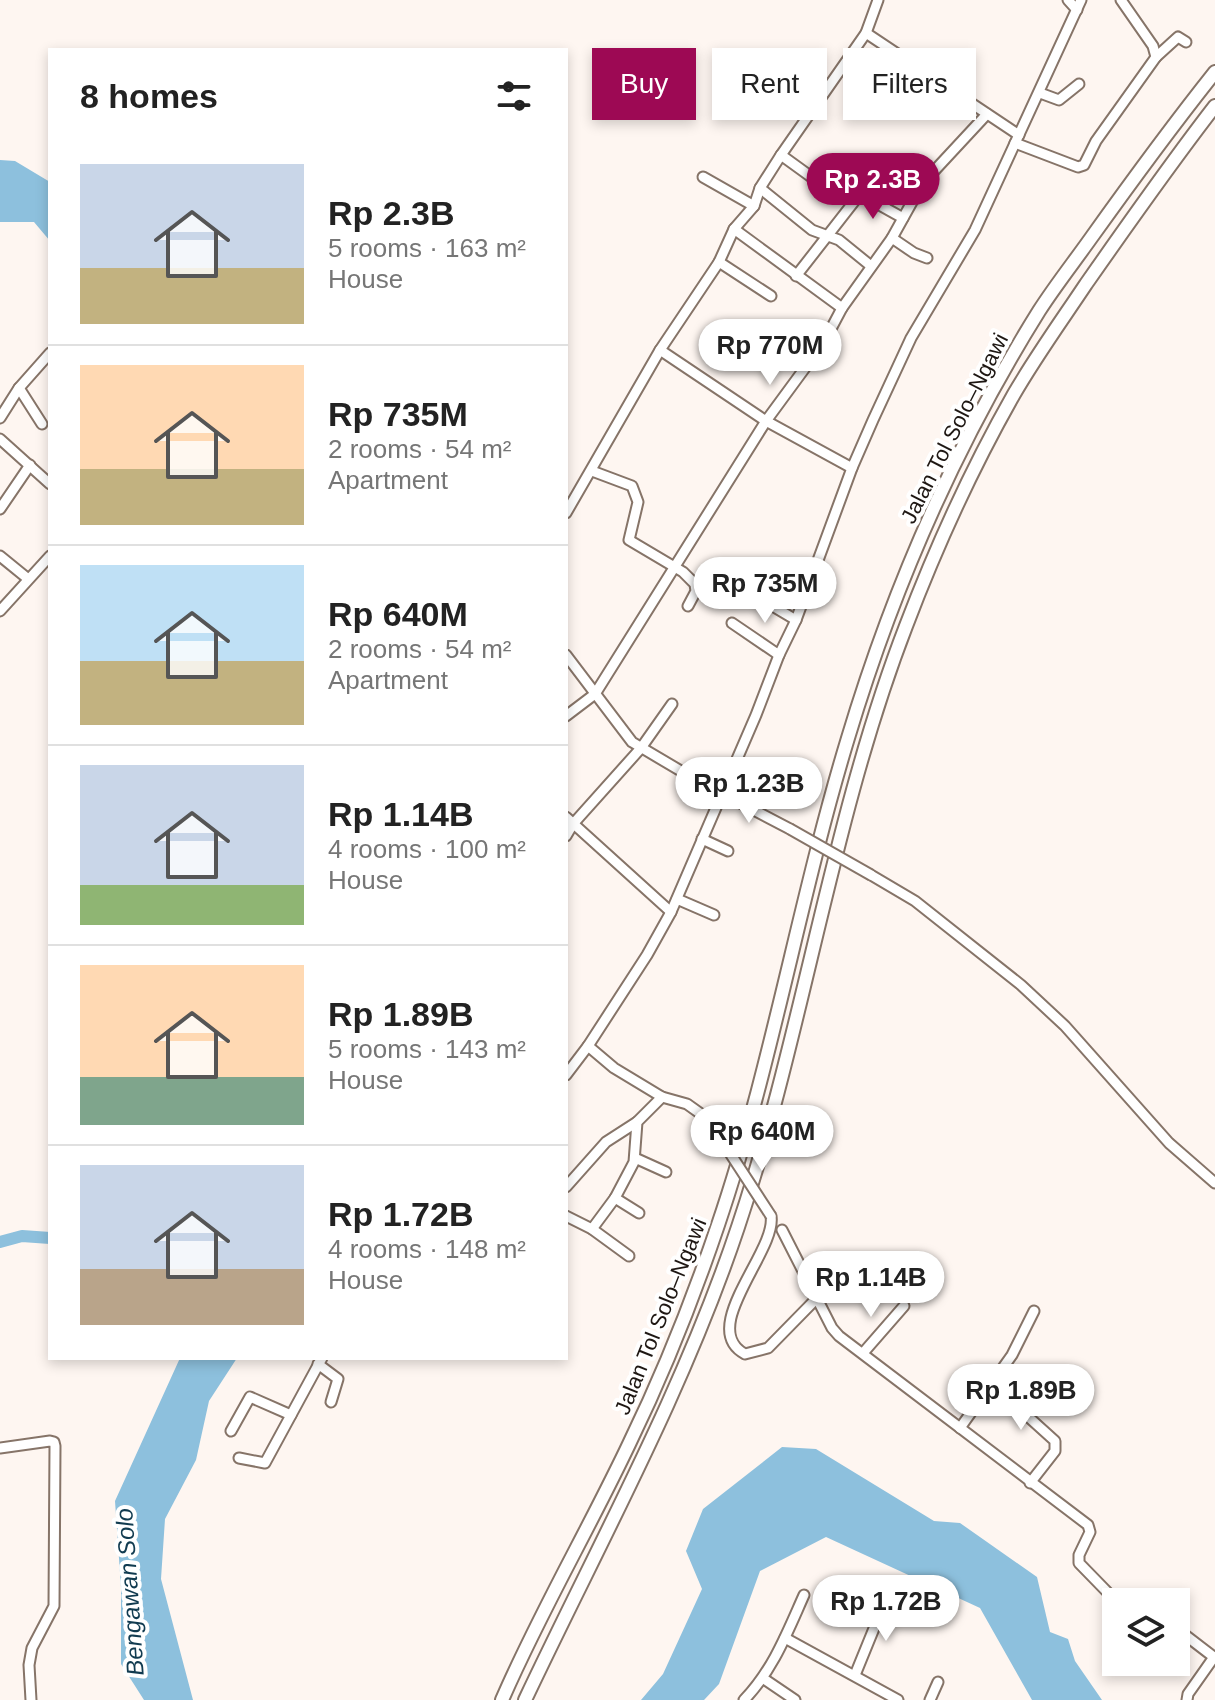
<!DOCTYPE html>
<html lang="en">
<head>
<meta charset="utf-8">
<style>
  body { margin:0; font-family:Arial,sans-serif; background:#f6f6f6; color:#222; height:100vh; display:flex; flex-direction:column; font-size:30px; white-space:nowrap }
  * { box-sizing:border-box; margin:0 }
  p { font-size:26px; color:#767676 }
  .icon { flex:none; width:44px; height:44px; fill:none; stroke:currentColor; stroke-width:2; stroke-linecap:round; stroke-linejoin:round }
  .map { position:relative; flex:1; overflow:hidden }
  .drawer { position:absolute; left:48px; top:48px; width:520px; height:1312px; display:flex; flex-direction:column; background:#fff; border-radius:0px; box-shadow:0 4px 12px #0003 }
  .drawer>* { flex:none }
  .guide { position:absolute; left:592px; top:48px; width:502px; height:72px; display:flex; gap:16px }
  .controls { position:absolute; left:1102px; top:1588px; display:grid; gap:16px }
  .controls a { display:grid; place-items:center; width:88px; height:88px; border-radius:0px; background:#fff; box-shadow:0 4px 12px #0003; font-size:40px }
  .price { position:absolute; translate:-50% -68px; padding:0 18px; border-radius:28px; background:#fff; color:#222; font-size:26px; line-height:52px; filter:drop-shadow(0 2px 4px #0008) }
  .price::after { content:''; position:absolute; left:50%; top:48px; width:24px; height:18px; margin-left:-12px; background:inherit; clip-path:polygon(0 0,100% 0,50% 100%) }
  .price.on { background:#9d0954; color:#fff }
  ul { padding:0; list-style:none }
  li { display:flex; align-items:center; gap:24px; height:200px; padding:0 32px }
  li+li { border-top:2px solid #e0e0e0 }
  li span { display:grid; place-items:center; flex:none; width:224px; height:160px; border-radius:0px; color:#555 }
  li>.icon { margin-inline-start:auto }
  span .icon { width:96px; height:96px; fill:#fffc; stroke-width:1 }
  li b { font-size:34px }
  h2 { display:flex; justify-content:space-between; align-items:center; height:96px; padding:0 32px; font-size:34px }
  .tag { padding:0 28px; border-radius:0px; background:#fff; box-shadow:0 4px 12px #0003; font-size:28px; line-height:72px }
  .tag.on { background:#9d0954; color:#fff }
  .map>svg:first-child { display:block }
</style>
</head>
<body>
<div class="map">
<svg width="1215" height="1700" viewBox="0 0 1215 1700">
  <rect width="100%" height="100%" fill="#fef6f1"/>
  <!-- water -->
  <g fill="#8dc0dd">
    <polygon points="0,160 15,161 50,182 50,241 34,222 0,222"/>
    <polygon points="180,1358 237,1358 209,1401 196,1460 165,1519 161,1579 193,1700 144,1700 121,1664 121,1587 115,1501"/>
    <polygon points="782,1447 816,1449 934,1521 960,1523 1037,1577 1050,1632 1068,1639 1075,1661 1102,1700 1032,1700 980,1608 826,1537 760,1571 719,1684 704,1700 641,1700 663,1674 702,1589 686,1551 703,1509"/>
  </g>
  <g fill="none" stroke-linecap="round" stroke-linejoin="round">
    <!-- river -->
    <polyline stroke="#8dc0dd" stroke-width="12" points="0,1242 22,1236 50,1238"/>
    <!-- minor casing -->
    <g stroke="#867468" stroke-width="13">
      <g id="minor">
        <polyline points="1068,0 1077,10"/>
        <polyline points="866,33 1019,135"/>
        <polyline points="1156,57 1178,37 1186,42"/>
        <polyline points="1040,93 1059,100 1079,84"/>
        <polyline points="1015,143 1078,167 1084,165 1096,141 1156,57 1153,46 1121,0"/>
        <polyline points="781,155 821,184"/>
        <polyline points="703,177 754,206"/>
        <polyline points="760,188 812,230 839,240 871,266"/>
        <polyline points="734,229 842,308"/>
        <polyline points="892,238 914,253 927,258"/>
        <polyline points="719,262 771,296"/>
        <polyline points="796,276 860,194 903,218"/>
        <polyline points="660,350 766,421 852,468"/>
        <polyline points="19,388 42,424"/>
        <polyline points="0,418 19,388 50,353"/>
        <polyline points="0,439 50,484"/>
        <polyline points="592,471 632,486 638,502 629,540 683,572 695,584 696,591 688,606"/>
        <polyline points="0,509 30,465"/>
        <polyline points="566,513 660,350 719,262 734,229 754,206 760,188 781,155 866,33 878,0"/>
        <polyline points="0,556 27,578"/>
        <polyline points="759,598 796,620"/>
        <polyline points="0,611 50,556"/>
        <polyline points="732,623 779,655"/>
        <polyline points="566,655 632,742 691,777 790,829"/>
        <polyline points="566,716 595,694 766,421 824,342 842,308 892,238 922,184 987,114"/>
        <polyline points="566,817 671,912"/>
        <polyline points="566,836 573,824 641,748 672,704"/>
        <polyline points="702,839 728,851"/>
        <polyline points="871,875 915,901 1021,985 1065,1026 1169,1143 1215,1183"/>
        <polyline points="677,899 714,915"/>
        <polyline points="588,1046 614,1068 662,1097 687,1104 701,1114 726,1147"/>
        <polyline points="566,1075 588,1046 647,955 671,912 756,715 779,655 796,620 852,468 873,420 911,338 975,230 1081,0"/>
        <polyline points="635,1158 666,1172"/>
        <polyline points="566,1187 606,1142 637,1122"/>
        <polyline points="615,1198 639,1213"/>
        <polyline points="566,1216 592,1229 629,1256"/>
        <path d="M771 1216C777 1251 697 1328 745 1354L768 1348 817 1298"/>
        <polyline points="592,1229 615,1198 634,1162 637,1122 662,1097"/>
        <polyline points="782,1230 832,1328 839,1336 1088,1525 1090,1532 1079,1555 1079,1563 1117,1602"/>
        <polyline points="863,1353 904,1306"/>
        <polyline points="318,1364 338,1379 331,1402"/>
        <polyline points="992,1384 1055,1441 1055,1451 1030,1483"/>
        <polyline points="960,1428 1012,1355 1034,1311"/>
        <polyline points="231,1431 250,1397 291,1415"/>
        <polyline points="0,1448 50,1441 54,1442 55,1446 54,1606 32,1648 29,1665 31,1700"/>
        <polyline points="239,1458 265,1463 322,1358"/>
        <polyline points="1176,1628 1215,1658"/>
        <polyline points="785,1638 898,1700"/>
        <polyline points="855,1675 886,1599"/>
        <polyline points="764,1679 795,1700"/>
        <path d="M744 1700C773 1670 787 1633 804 1595"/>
        <polyline points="930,1700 938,1682"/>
        <polyline points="1187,1700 1188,1694 1214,1657"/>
      </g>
    </g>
    <!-- highway casing -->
    <g stroke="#867468" stroke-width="16">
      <g id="highway">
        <path d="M502 1700C540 1612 589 1529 630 1442 664 1372 693 1299 718 1225 772 1066 799 899 848 738 893 588 956 444 1039 311 1055 286 1074 262 1091 238 1131 182 1172 126 1215 72"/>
        <path d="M525 1700C599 1543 683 1392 738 1227 804 1030 831 820 906 626 936 547 972 468 1014 394 1036 356 1062 320 1086 284 1128 224 1170 164 1215 106"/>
      </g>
    </g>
    <!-- minor -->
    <use href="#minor" stroke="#fff" stroke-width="9"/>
    <!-- highway -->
    <use href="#highway" stroke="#fff" stroke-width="12"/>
    <!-- minor-bridge casing -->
    <g stroke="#867468" stroke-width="13" stroke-linecap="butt">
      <g id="minor-bridge">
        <polyline points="790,829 871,875"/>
        <polyline points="726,1147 771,1216"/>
      </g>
    </g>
    <!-- minor-bridge -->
    <use href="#minor-bridge" stroke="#fff" stroke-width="9"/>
  </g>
  <g text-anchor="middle" stroke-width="8" stroke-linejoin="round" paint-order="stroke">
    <!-- street labels -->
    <g font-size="22" fill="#1e1713" stroke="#fff">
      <text transform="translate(954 428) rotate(-63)" y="8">Jalan Tol Solo–Ngawi</text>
      <text transform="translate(660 1316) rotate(-68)" y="8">Jalan Tol Solo–Ngawi</text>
    </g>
    <!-- water labels -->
    <g font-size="24" font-style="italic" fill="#113b50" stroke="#fff">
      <text transform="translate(130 1592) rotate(-94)" y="8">Bengawan Solo</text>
    </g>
  </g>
</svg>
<div class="controls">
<a><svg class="icon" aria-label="layers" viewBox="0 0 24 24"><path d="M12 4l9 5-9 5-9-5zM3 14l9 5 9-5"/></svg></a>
</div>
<b class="price on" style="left:873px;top:221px">Rp 2.3B</b>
<b class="price" style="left:770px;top:387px">Rp 770M</b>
<b class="price" style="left:765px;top:625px">Rp 735M</b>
<b class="price" style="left:749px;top:825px">Rp 1.23B</b>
<b class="price" style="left:762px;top:1173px">Rp 640M</b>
<b class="price" style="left:871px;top:1319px">Rp 1.14B</b>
<b class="price" style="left:1021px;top:1432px">Rp 1.89B</b>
<b class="price" style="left:886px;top:1643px">Rp 1.72B</b>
<div class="guide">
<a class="tag on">Buy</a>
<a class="tag">Rent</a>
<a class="tag">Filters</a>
</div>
<section class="drawer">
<h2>8 homes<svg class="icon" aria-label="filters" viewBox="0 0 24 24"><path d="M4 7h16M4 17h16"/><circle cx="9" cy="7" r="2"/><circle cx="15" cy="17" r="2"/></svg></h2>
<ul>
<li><span style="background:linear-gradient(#c9d6e8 65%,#c2b280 0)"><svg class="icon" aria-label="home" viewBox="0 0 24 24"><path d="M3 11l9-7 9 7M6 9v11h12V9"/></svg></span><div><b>Rp 2.3B</b><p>5 rooms · 163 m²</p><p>House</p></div></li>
<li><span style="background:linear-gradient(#ffd9b3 65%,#c2b280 0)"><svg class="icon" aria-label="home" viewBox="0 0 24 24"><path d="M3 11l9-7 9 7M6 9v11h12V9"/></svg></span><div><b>Rp 735M</b><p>2 rooms · 54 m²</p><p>Apartment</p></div></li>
<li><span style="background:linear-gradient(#bfe0f5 60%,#c2b280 0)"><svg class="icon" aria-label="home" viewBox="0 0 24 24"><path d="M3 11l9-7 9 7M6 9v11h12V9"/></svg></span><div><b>Rp 640M</b><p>2 rooms · 54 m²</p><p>Apartment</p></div></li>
<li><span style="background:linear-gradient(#c9d6e8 75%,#8fb573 0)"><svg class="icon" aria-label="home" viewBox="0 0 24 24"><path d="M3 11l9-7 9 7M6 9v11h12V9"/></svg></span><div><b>Rp 1.14B</b><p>4 rooms · 100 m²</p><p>House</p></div></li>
<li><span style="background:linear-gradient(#ffd9b3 70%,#7fa58c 0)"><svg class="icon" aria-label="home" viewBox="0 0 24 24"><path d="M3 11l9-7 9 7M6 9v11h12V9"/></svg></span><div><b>Rp 1.89B</b><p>5 rooms · 143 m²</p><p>House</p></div></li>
<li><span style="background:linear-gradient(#c9d6e8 65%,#b9a48a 0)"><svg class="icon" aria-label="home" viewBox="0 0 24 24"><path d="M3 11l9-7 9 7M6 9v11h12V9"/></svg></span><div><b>Rp 1.72B</b><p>4 rooms · 148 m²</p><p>House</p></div></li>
</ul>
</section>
</div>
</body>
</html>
